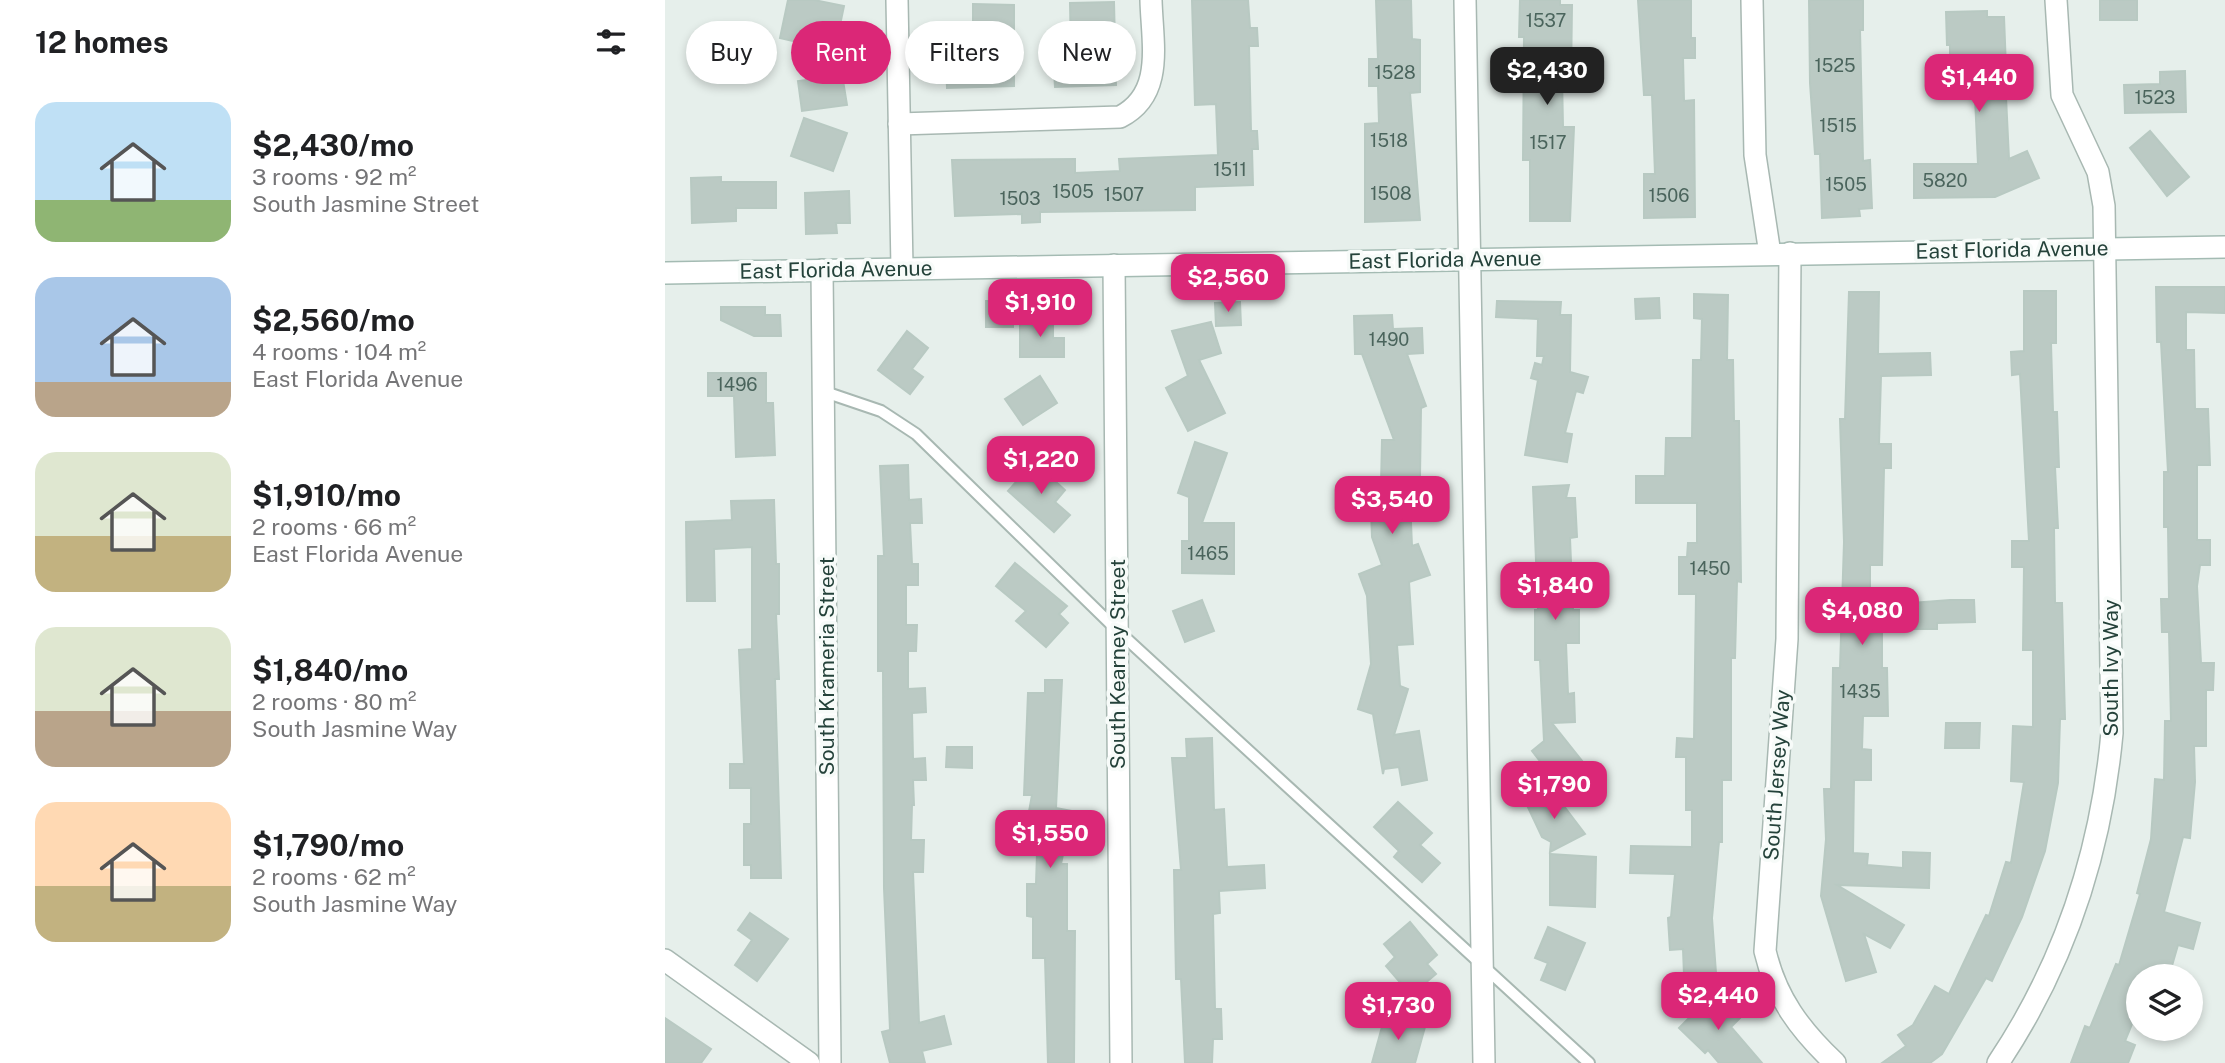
<!DOCTYPE html>
<html lang="en">
<head>
<meta charset="utf-8">
<style>
  body { margin:0; font-family:"Public Sans",sans-serif; background:#f6f6f6; color:#202124; height:100vh; display:flex; flex-direction:column; font-size:26px; white-space:nowrap }
  * { box-sizing:border-box; margin:0 }
  p { font-size:23px; color:#757577 }
  .icon { flex:none; width:38px; height:38px; fill:none; stroke:currentColor; stroke-width:2; stroke-linecap:round; stroke-linejoin:round }
  .map { position:relative; flex:1; overflow:hidden }
  .sheet { display:flex; flex-direction:column; background:#fff; width:665px }
  .sheet>* { flex:none }
  .hud { position:absolute; left:21px; top:21px; width:665px; height:63px; display:flex; gap:14px }
  .tools { position:absolute; left:1461px; top:964px; display:grid; gap:14px }
  .tools a { display:grid; place-items:center; width:77px; height:77px; border-radius:50%; background:#fff; box-shadow:0 4px 10px #0003; font-size:35px }
  .price { position:absolute; translate:-50% -60px; padding:0 16px; border-radius:14px; background:#db2777; color:#fff; font-size:23px; line-height:46px; filter:drop-shadow(0 2px 4px #0008) }
  .price::after { content:''; position:absolute; left:50%; top:42px; width:21px; height:16px; margin-left:-10px; background:inherit; clip-path:polygon(0 0,100% 0,50% 100%) }
  .price.active { background:#222; color:#fff }
  ul { padding:0; list-style:none }
  li { display:flex; align-items:center; gap:21px; height:175px; padding:0 35px }
  li span { display:grid; place-items:center; flex:none; width:196px; height:140px; border-radius:21px; color:#555 }
  li>.icon { margin-inline-start:auto }
  span .icon { width:84px; height:84px; fill:#fffc; stroke-width:1 }
  li b { font-size:30px }
  h2 { display:flex; justify-content:space-between; align-items:center; height:84px; padding:0 35px; font-size:30px }
  .chip { padding:0 24px; border-radius:32px; background:#fff; box-shadow:0 4px 10px #0003; font-size:24px; line-height:63px }
  .chip.active { background:#db2777; color:#fff }
  main { display:flex; flex:1; min-height:0 }
  .map>svg:first-child { display:block }
</style>
</head>
<body>
<main>
<section class="sheet">
<h2>12 homes<svg class="icon" aria-label="filters" viewBox="0 0 24 24"><path d="M4 7h16M4 17h16"/><circle cx="9" cy="7" r="2"/><circle cx="15" cy="17" r="2"/></svg></h2>
<ul>
<li><span style="background:linear-gradient(#bfe0f5 70%,#8fb573 0)"><svg class="icon" aria-label="home" viewBox="0 0 24 24"><path d="M3 11l9-7 9 7M6 9v11h12V9"/></svg></span><div><b>$2,430/mo</b><p>3 rooms · 92 m²</p><p>South Jasmine Street</p></div></li>
<li><span style="background:linear-gradient(#a9c7e8 75%,#b9a48a 0)"><svg class="icon" aria-label="home" viewBox="0 0 24 24"><path d="M3 11l9-7 9 7M6 9v11h12V9"/></svg></span><div><b>$2,560/mo</b><p>4 rooms · 104 m²</p><p>East Florida Avenue</p></div></li>
<li><span style="background:linear-gradient(#dfe7d0 60%,#c2b280 0)"><svg class="icon" aria-label="home" viewBox="0 0 24 24"><path d="M3 11l9-7 9 7M6 9v11h12V9"/></svg></span><div><b>$1,910/mo</b><p>2 rooms · 66 m²</p><p>East Florida Avenue</p></div></li>
<li><span style="background:linear-gradient(#dfe7d0 60%,#b9a48a 0)"><svg class="icon" aria-label="home" viewBox="0 0 24 24"><path d="M3 11l9-7 9 7M6 9v11h12V9"/></svg></span><div><b>$1,840/mo</b><p>2 rooms · 80 m²</p><p>South Jasmine Way</p></div></li>
<li><span style="background:linear-gradient(#ffd9b3 60%,#c2b280 0)"><svg class="icon" aria-label="home" viewBox="0 0 24 24"><path d="M3 11l9-7 9 7M6 9v11h12V9"/></svg></span><div><b>$1,790/mo</b><p>2 rooms · 62 m²</p><p>South Jasmine Way</p></div></li>
</ul>
</section>
<div class="map">
<svg width="1560" height="1063" viewBox="0 0 1560 1063">
  <rect width="100%" height="100%" fill="#e6efeb"/>
  <!-- building -->
  <g fill="#bbcac4" stroke="#b8c9c2" stroke-width="2">
    <polygon points="123,0 149,0 179,6 167,63 175,62 182,105 137,111 133,81 150,79 145,45 115,38"/>
    <polygon points="527,0 583,0 585,28 592,28 593,46 584,46 586,131 592,131 593,149 587,149 588,185 530,187 530,210 375,212 375,222 357,223 357,214 290,216 287,160 410,159 410,173 455,171 454,159 553,155 551,104 530,105"/>
    <polygon points="711,0 746,0 747,39 755,40 755,92 745,93 755,220 700,222 700,124 714,123 713,86 704,86 704,59 713,59"/>
    <polygon points="855,0 895,0 895,5 907,5 906,78 897,77 898,127 909,127 905,221 865,221 865,160 858,160 859,37 854,37"/>
    <polygon points="973,0 1026,0 1026,38 1030,38 1030,58 1018,58 1019,101 1029,100 1030,217 979,218 979,174 990,174 987,95 979,95"/>
    <polygon points="1144,0 1198,0 1198,30 1195,30 1198,161 1205,160 1207,208 1194,209 1195,216 1157,218 1155,154 1150,154 1145,83"/>
    <rect x="1435" y="0" width="37" height="20"/>
    <polygon points="449,2 451,85 390,87 388,54 406,53 405,3"/>
    <polygon points="308,4 349,5 349,86 282,88 281,56 286,56 286,25 308,25"/>
    <polygon points="1322,11 1322,17 1339,17 1341,68 1345,68 1346,97 1341,97 1344,159 1362,151 1374,178 1330,197 1249,198 1249,164 1313,164 1310,97 1285,97 1285,45 1282,45 1281,12"/>
    <polygon points="1520,71 1521,112 1460,113 1459,85 1495,84 1495,72"/>
    <polygon points="139,118 182,133 168,171 126,156"/>
    <polygon points="1485,131 1524,177 1502,196 1465,148"/>
    <polygon points="56,177 56,182 111,182 111,208 71,208 71,221 27,223 26,178"/>
    <polygon points="184,191 185,223 171,223 172,233 141,234 140,193"/>
    <polygon points="1491,287 1560,287 1560,313 1521,312 1521,350 1529,350 1530,409 1543,409 1545,465 1532,465 1532,540 1545,540 1545,565 1535,565 1532,586 1536,663 1549,663 1548,690 1541,690 1541,746 1529,746 1530,782 1525,838 1518,837 1499,912 1535,923 1528,949 1513,945 1504,976 1474,976 1474,1007 1460,1041 1470,1045 1463,1063 1406,1063 1420,1026 1425,1028 1451,964 1454,965 1475,894 1472,893 1486,839 1490,779 1499,780 1500,721 1506,721 1504,632 1497,632 1496,599 1504,599 1503,527 1499,527 1499,472 1503,472 1496,342 1492,342"/>
    <polygon points="1359,291 1391,291 1391,343 1386,343 1388,412 1392,412 1394,467 1390,467 1393,528 1389,528 1390,603 1397,603 1400,719 1395,719 1393,783 1380,851 1357,917 1327,981 1321,978 1277,1054 1265,1063 1217,1063 1241,1046 1233,1035 1248,1025 1270,986 1284,994 1321,915 1324,916 1341,862 1346,863 1359,782 1346,781 1348,726 1368,727 1368,650 1358,650 1359,567 1347,567 1347,541 1364,541 1355,374 1347,375 1346,352 1359,351"/>
    <polygon points="1184,292 1214,292 1213,354 1265,353 1266,375 1216,376 1214,444 1226,444 1226,468 1219,468 1217,565 1205,565 1205,600 1210,600 1210,627 1217,626 1217,668 1222,668 1223,716 1198,716 1197,749 1206,750 1206,780 1189,780 1188,853 1203,854 1202,865 1238,868 1238,852 1265,853 1264,888 1172,885 1239,925 1225,948 1199,934 1211,972 1181,981 1156,896 1161,839 1159,789 1166,789 1168,668 1175,668 1179,542 1175,419 1180,419"/>
    <polygon points="1029,294 1063,295 1062,360 1068,360 1069,421 1074,421 1076,582 1072,581 1070,658 1066,658 1066,780 1057,780 1057,842 1054,842 1047,918 1051,973 1019,975 1018,949 1005,950 1003,918 1006,917 1010,874 965,873 966,846 1027,847 1027,810 1021,810 1021,757 1011,757 1012,738 1029,739 1031,594 1014,594 1014,557 1022,557 1023,543 1032,543 1032,503 971,503 971,476 1000,476 1001,438 1027,438 1028,360 1036,360 1037,319 1029,318"/>
    <polygon points="994,298 995,318 971,319 970,299"/>
    <rect x="321" y="301" width="27" height="26"/>
    <polygon points="832,301 896,302 895,315 906,315 905,372 923,377 918,393 911,391 900,433 907,434 902,462 860,455 873,380 866,378 870,363 877,365 879,356 872,356 873,319 831,317"/>
    <polygon points="575,302 576,325 551,326 550,303"/>
    <polygon points="56,307 100,307 100,315 115,315 116,336 89,336 56,320"/>
    <polygon points="727,315 728,329 757,328 758,353 742,354 761,406 756,408 755,477 735,477 737,523 746,523 747,546 753,544 765,575 744,582 748,644 732,645 735,686 743,689 729,735 754,731 762,780 737,785 734,767 719,769 718,774 708,714 693,709 706,664 702,596 694,574 717,565 707,537 706,509 695,510 694,486 716,485 717,440 729,440 697,354 690,354 689,316"/>
    <polygon points="355,318 388,318 388,338 399,338 399,357 355,357"/>
    <polygon points="546,322 556,353 534,360 560,413 523,431 501,388 523,376 507,331"/>
    <polygon points="242,331 263,348 247,369 258,377 245,394 213,370"/>
    <polygon points="43,373 101,373 101,403 108,403 110,455 71,457 69,396 43,396"/>
    <polygon points="375,376 392,403 358,425 340,399"/>
    <polygon points="530,442 562,453 537,523 569,523 569,574 517,573 517,541 524,541 524,497 513,493"/>
    <polygon points="369,462 400,490 390,502 405,515 389,532 343,491"/>
    <polygon points="243,465 244,500 256,499 257,523 245,523 247,564 253,564 253,585 241,585 241,625 252,625 251,651 243,651 243,689 260,688 261,712 247,713 248,759 260,758 261,780 248,780 249,805 247,805 246,840 259,840 258,872 248,872 254,1023 279,1016 286,1044 257,1051 260,1063 225,1063 217,1032 225,1030 219,888 218,671 213,671 213,556 219,556 215,466"/>
    <polygon points="904,485 901,498 910,498 912,537 905,538 908,610 914,610 914,643 901,643 903,694 909,693 910,722 887,723 918,762 892,783 867,751 879,741 875,660 870,660 870,610 873,610 868,487"/>
    <polygon points="109,500 111,564 114,564 114,614 111,614 114,679 110,679 116,878 86,878 86,865 79,865 79,824 86,824 86,788 65,788 65,764 79,764 74,650 87,649 87,547 49,549 50,601 22,601 21,522 67,520 66,501"/>
    <polygon points="350,563 402,606 394,614 403,623 381,647 351,621 361,611 331,586"/>
    <polygon points="537,600 549,631 520,642 508,611"/>
    <polygon points="1285,600 1309,600 1310,622 1272,623 1272,629 1246,629 1247,603"/>
    <polygon points="380,680 397,680 391,808 407,811 396,864 402,864 402,931 410,931 409,1063 383,1063 380,958 368,958 368,917 362,916 362,884 371,884 372,853 357,850 367,795 359,795 363,693 380,693"/>
    <polygon points="1281,723 1315,723 1314,748 1280,748"/>
    <polygon points="547,738 549,810 559,809 562,867 599,865 600,888 554,891 555,913 548,914 550,1009 556,1009 557,1039 548,1039 547,1063 520,1063 516,979 511,979 509,870 516,870 507,758 522,758 521,739"/>
    <polygon points="282,747 307,747 307,768 281,767"/>
    <polygon points="889,793 920,834 885,852 886,842 877,837 860,801"/>
    <polygon points="733,802 767,833 755,845 775,863 757,882 729,857 734,851 709,827"/>
    <polygon points="885,854 931,857 930,907 885,905"/>
    <polygon points="85,913 123,939 92,981 70,965 87,940 73,930"/>
    <polygon points="745,922 772,955 762,964 771,974 746,995 721,966 730,957 719,944"/>
    <polygon points="883,927 920,943 900,990 876,980 883,963 870,958"/>
    <polygon points="1051,991 1077,1016 1066,1027 1097,1063 1054,1063 1043,1050 1040,1053 1014,1028"/>
    <polygon points="720,1016 760,1027 750,1063 707,1063"/>
    <polygon points="0,1018 46,1049 36,1063 0,1063"/>
  </g>
  <g fill="none" stroke-linecap="round" stroke-linejoin="round">
    <!-- lane casing -->
    <g stroke="#a8b8b2" stroke-width="14">
      <polyline id="lane" points="160,392 216,411 251,434 453,631 924,1063"/>
    </g>
    <!-- street casing -->
    <g stroke="#a8b8b2" stroke-width="24">
      <g id="street">
        <polyline points="232,0 237,268"/>
        <polyline points="800,0 819,1063"/>
        <polyline points="1087,0 1090,155 1105,254"/>
        <path d="M234 124 455 117C500 94 487 43 486 0"/>
        <path d="M1125 253 1122 639 1100 951C1111 998 1135 1030 1170 1063"/>
        <polyline points="449,265 456,1063"/>
        <polyline points="157,270 165,1063"/>
        <polyline points="0,960 144,1063"/>
        <path d="M1333 1063C1400 963 1436 853 1447 733L1439 206 1433 172 1397 95 1391 0"/>
      </g>
    </g>
    <!-- secondary casing -->
    <g stroke="#a4bbb3" stroke-width="24">
      <polyline id="secondary" points="0,273 1560,247"/>
    </g>
    <!-- lane -->
    <use href="#lane" stroke="#fff" stroke-width="10"/>
    <!-- street -->
    <use href="#street" stroke="#fff" stroke-width="21"/>
    <!-- secondary -->
    <use href="#secondary" stroke="#fff" stroke-width="21"/>
  </g>
  <g text-anchor="middle" stroke-width="7" stroke-linejoin="round" paint-order="stroke">
    <!-- number labels -->
    <g font-size="18" fill="#4a645c">
      <text x="881" y="27">1537</text>
      <text x="1170" y="72">1525</text>
      <text x="730" y="79">1528</text>
      <text x="1490" y="104">1523</text>
      <text x="1173" y="132">1515</text>
      <text x="724" y="147">1518</text>
      <text x="883" y="149">1517</text>
      <text x="565" y="176">1511</text>
      <text x="1280" y="187">5820</text>
      <text x="1181" y="191">1505</text>
      <text x="408" y="198">1505</text>
      <text x="726" y="200">1508</text>
      <text x="459" y="201">1507</text>
      <text x="1004" y="202">1506</text>
      <text x="355" y="205">1503</text>
      <text x="724" y="346">1490</text>
      <text x="72" y="391">1496</text>
      <text x="543" y="560">1465</text>
      <text x="1045" y="575">1450</text>
      <text x="1195" y="698">1435</text>
    </g>
    <!-- street labels -->
    <g font-size="21" fill="#24423a" stroke="#f7fbf9">
      <text transform="translate(1347 250) rotate(-1)" y="7">East Florida Avenue</text>
      <text transform="translate(780 260) rotate(-1)" y="7">East Florida Avenue</text>
      <text transform="translate(171 270) rotate(-1)" y="7">East Florida Avenue</text>
      <text transform="translate(453 664) rotate(-90)" y="7">South Kearney Street</text>
      <text transform="translate(162 666) rotate(-90)" y="7">South Krameria Street</text>
      <text transform="translate(1446 668) rotate(-90)" y="7">South Ivy Way</text>
      <text transform="translate(1112 775) rotate(-86)" y="7">South Jersey Way</text>
    </g>
  </g>
</svg>
<div class="tools">
<a><svg class="icon" aria-label="layers" viewBox="0 0 24 24"><path d="M12 4l9 5-9 5-9-5zM3 14l9 5 9-5"/></svg></a>
</div>
<b class="price active" style="left:882px;top:107px">$2,430</b>
<b class="price" style="left:1314px;top:114px">$1,440</b>
<b class="price" style="left:563px;top:314px">$2,560</b>
<b class="price" style="left:375px;top:339px">$1,910</b>
<b class="price" style="left:376px;top:496px">$1,220</b>
<b class="price" style="left:727px;top:536px">$3,540</b>
<b class="price" style="left:890px;top:622px">$1,840</b>
<b class="price" style="left:1197px;top:647px">$4,080</b>
<b class="price" style="left:889px;top:821px">$1,790</b>
<b class="price" style="left:385px;top:870px">$1,550</b>
<b class="price" style="left:1053px;top:1032px">$2,440</b>
<b class="price" style="left:733px;top:1042px">$1,730</b>
<div class="hud">
<a class="chip">Buy</a>
<a class="chip active">Rent</a>
<a class="chip">Filters</a>
<a class="chip">New</a>
</div>
</div>
</main>
</body>
</html>
